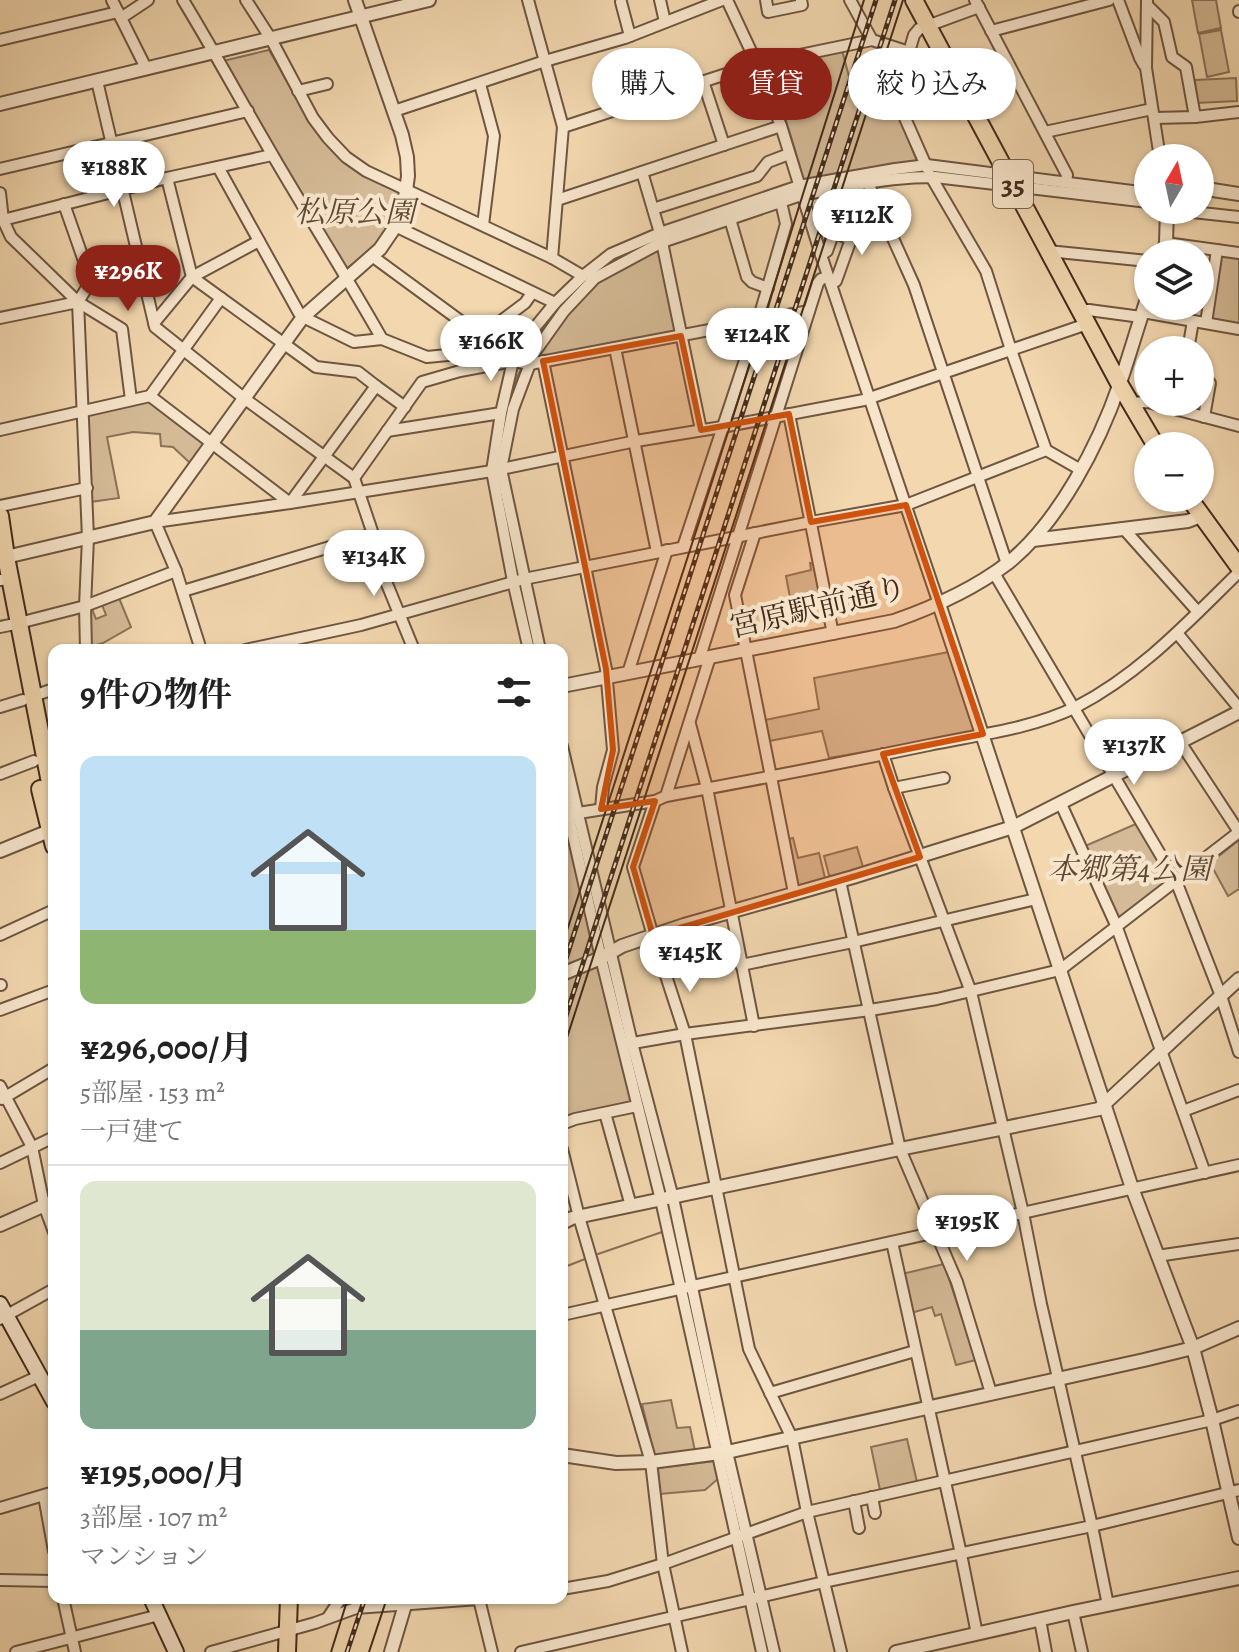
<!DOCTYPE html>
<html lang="ja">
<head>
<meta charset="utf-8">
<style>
  body { margin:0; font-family:Alegreya,"Noto Serif JP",serif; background:#f2f2f2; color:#222; height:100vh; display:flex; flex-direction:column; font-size:30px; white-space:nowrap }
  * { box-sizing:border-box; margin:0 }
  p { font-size:26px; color:#767676 }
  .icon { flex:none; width:44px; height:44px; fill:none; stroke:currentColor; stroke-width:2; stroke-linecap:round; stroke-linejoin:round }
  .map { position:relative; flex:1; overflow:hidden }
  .panel { position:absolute; left:48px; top:644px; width:520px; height:960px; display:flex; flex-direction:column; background:#fff; border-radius:16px; box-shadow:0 2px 6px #0004 }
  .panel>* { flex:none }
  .guide { position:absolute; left:592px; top:48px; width:526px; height:72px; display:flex; gap:16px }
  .needle { width:52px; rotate:9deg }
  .buttons { position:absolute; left:1134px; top:144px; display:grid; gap:16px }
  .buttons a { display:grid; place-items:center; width:80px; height:80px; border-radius:50%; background:#fff; box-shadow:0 2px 6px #0004; font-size:40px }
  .price { position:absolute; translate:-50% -68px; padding:0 18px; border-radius:28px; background:#fff; color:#222; font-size:26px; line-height:52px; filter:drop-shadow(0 2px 4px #0008) }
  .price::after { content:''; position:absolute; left:50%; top:48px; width:24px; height:18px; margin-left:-12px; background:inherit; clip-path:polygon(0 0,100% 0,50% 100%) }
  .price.selected { background:#8f2418; color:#fff }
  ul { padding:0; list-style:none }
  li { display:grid; align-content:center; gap:16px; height:424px; padding:0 32px }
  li+li { border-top:2px solid #e0e0e0 }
  li span { display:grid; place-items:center; height:248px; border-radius:16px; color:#555 }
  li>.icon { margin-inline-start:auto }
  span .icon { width:144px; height:144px; fill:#fffc; stroke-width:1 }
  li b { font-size:34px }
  h2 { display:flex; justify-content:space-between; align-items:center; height:96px; padding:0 32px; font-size:34px }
  .tag { padding:0 28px; border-radius:36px; background:#fff; box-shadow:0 2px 6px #0004; font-size:28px; line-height:72px }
  .tag.selected { background:#8f2418; color:#fff }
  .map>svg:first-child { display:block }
</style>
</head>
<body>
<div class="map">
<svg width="1239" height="1652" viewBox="0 0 1239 1652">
  <rect width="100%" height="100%" fill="#f2d7af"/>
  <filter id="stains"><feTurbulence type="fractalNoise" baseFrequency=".0025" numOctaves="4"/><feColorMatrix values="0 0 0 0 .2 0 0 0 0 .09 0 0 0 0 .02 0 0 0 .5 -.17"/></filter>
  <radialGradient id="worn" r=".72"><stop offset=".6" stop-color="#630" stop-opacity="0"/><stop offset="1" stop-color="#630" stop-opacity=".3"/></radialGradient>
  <!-- green -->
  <g fill="#d4ba96" stroke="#8b7258" stroke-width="2">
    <polygon points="1192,0 1216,0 1221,28 1198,33"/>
    <polygon points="1221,30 1229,72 1207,77 1199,34"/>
    <path d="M269 50C290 85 317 144 350 167 365 178 382 185 400 192L385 230 374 247 346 269 223 61Z"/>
    <path d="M842 50 852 88 890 93 918 164 804 181C793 142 782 104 765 67Z"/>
    <polygon points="1236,78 1237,101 1196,103 1195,80"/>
    <polygon points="659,249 677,332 533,360 564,313 597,279"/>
    <polygon points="1220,254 1239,256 1239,324 1209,318"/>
    <polygon points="149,399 207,442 190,463 173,447 161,446 160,434 133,432 107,437 119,498 90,502 87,415"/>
    <polygon points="810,563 815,564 822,597 791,603 786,576 811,570"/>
    <polygon points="119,598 131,627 103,643 89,647 89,612 92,609 96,619 106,615 102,605"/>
    <polygon points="949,652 977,732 829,758 822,731 769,741 765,720 819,709 814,678"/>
    <polygon points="565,820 596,953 562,968 562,821"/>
    <polygon points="1138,823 1172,879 1117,920 1085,846"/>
    <polygon points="793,838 798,858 819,853 825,878 801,886 798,884 789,839"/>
    <polygon points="1239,840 1239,889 1228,896 1210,863"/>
    <polygon points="857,847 863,867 832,876 829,875 824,856"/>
    <polygon points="598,963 632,1102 562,1118 562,978"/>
    <polygon points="944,1264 976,1360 956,1365 941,1314 935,1316 932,1307 911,1313 902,1274"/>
    <polygon points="671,1400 677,1428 690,1427 695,1451 655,1457 642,1404"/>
    <polygon points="907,1439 917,1482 880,1490 871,1447"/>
    <polygon points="715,1461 719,1478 705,1490 660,1494 658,1468"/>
  </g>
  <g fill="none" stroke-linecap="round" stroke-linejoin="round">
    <!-- stream -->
    <g stroke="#886f56" stroke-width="2">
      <polyline points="532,347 558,310 579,287"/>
      <polyline points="511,391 522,367"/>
      <polyline points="503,503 518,575"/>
      <polyline points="521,585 524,598"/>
      <polyline points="654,1147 666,1195"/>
      <polyline points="668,1205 676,1238"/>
      <polyline points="598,1254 665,1231"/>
      <polyline points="562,1268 585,1259"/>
    </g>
    <!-- minor casing -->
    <g stroke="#6e5640" stroke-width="14">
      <g id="minor">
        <polyline points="112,0 146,68"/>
        <path d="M183 0C214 51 242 103 272 154 308 216 347 277 382 339"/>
        <polyline points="246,0 271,39 313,118 328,138 346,157 366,171 552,258 583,276"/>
        <polyline points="528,0 563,127 552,258"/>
        <polyline points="660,0 665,22"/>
        <polyline points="727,0 757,64 781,126 821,255 939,604"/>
        <polyline points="766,0 768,12 802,5 801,0"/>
        <polyline points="850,0 872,40"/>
        <polyline points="975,0 1067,175 1066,182"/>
        <polyline points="1118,0 1140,58 1144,65"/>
        <polyline points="1147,0 1146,68 1160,158"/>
        <polyline points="621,2 630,36"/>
        <polyline points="1147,5 1164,22 1172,57 1186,67 1195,117"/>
        <polyline points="1239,11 1239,12"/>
        <polyline points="121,18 148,0"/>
        <polyline points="991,31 1109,0"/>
        <polyline points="0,40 118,12"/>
        <polyline points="909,52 894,93 927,168"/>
        <polyline points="97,81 155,327 245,399 354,478 373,534 380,567 414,650"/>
        <polyline points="703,81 724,145"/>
        <polyline points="480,84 494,136 483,225"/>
        <polyline points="298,91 327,84"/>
        <polyline points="394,111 545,61 625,38 722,0"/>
        <polyline points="1154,118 1195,117 1239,112"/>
        <polyline points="563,127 757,64 872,40 909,52 914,35 919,29 979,7"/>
        <polyline points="1045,132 1152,109"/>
        <polyline points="218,167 299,313 303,317 354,342 382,339 427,357 468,353 481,336 525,303 532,293"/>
        <polyline points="0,169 248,111"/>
        <polyline points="642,172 660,233"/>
        <polyline points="930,175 986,271 1011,350 1046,450 1081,470"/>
        <polyline points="167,178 192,277 316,367 358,372 376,386"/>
        <polyline points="868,183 914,285 1007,564"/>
        <polyline points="0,193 3,220 11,237 78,302 122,329 131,400"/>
        <polyline points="557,200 781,126"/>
        <polyline points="64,204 91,281"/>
        <polyline points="653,209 757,176 768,162 789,154"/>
        <polyline points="1174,210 1239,217"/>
        <polyline points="730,219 747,277 752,282 768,288"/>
        <polyline points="3,220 167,178 272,155"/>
        <polyline points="395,226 555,303"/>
        <polyline points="662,242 701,430"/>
        <polyline points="1166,243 1239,253"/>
        <polyline points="1048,251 1148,261"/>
        <path d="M821 255 827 251 850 186C879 180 906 177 935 177L1148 202"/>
        <polyline points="372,256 481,336"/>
        <polyline points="831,283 836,281 851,239 834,233"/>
        <polyline points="1080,310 1089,310 1141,317"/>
        <polyline points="1143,312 1239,329"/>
        <polyline points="0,318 78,302"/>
        <polyline points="154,323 192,277 259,241"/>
        <polyline points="1206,323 1217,250"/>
        <polyline points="615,348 657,552"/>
        <polyline points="1188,350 1193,321"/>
        <polyline points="543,361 606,669 613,750 603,787 601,809"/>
        <polyline points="150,396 290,503 376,386 405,407"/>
        <polyline points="1130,403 1148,402 1239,426"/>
        <polyline points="789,414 833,634"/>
        <polyline points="1204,417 1210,383"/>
        <polyline points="0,430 150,396 221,298"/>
        <polyline points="387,431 501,413"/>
        <polyline points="354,478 422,382 460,371 513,361 530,364 809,311"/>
        <polyline points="0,506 87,488"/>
        <polyline points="1123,528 1198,612"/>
        <polyline points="755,533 735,595 794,893"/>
        <polyline points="683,547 758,321 786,224 781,202"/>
        <polyline points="994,573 1176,881 1221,996 1239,1052"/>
        <polyline points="0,580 2,580"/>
        <polyline points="183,591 373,534"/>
        <polyline points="19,623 85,606 176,571"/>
        <polyline points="0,627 10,625"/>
        <polyline points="1177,633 1239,708"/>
        <polyline points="86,650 85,606 88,538 78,302 91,281 141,268"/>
        <polyline points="201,650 176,571 155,522 290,503 492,471 636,441 722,427 864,400 1087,324"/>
        <polyline points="245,650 361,625 524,579 811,522 906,505 1046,450"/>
        <polyline points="529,650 513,581 492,471 501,413 513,361 532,331 555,303 583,276 611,254 660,233 799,186 895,169 927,165 1148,193"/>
        <polyline points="540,650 501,469 513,409 534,353 564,311 595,278 662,242 801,195 850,186"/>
        <polyline points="699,660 818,283 821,279 828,277"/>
        <polyline points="628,673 667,550"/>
        <polyline points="33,696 54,689"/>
        <polyline points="0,707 23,700"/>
        <polyline points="690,724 707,788 754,1026"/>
        <polyline points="1180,742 1239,832"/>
        <polyline points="562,746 632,1043 673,1198 727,1452 774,1652"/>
        <polyline points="883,754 894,788 971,992 1023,1213 1041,1304 1092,1526 1108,1605"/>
        <polyline points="0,774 34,761"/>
        <polyline points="562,787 601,958 661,1200 762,1652"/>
        <polyline points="894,788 944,778"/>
        <polyline points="666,796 710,657"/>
        <polyline points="655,801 633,867 653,936 685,1034 749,1349 792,1438 807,1512 841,1652"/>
        <polyline points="1061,804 1116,925 1205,1173"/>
        <path d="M572 814 655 801 666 796C754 780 842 763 929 745 977 735 1031 729 1076 707 1140 674 1188 622 1239 572"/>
        <polyline points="840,881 900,1149 957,1282 991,1393"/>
        <polyline points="0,935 54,910"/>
        <polyline points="741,965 853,942 1036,899"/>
        <polyline points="0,985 1,985"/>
        <polyline points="0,1010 54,990"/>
        <polyline points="627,1044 685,1034 870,1010 937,999 1060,970 1239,832"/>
        <polyline points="0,1086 32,1147 44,1205 54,1232"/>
        <polyline points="2,1099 54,1068"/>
        <polyline points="1183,1111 1239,1090"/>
        <polyline points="605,1113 631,1206"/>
        <polyline points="562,1124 575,1119 637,1106"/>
        <polyline points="562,1149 579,1217 651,1462 663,1564 682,1652"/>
        <polyline points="0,1163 54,1137"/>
        <polyline points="892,1242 961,1554 977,1634"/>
        <polyline points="1157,1256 1239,1244"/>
        <polyline points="562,1315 1239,1165"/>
        <polyline points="0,1319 54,1289"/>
        <polyline points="770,1393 915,1351"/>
        <polyline points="0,1394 39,1376"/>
        <polyline points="44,1496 54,1551"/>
        <polyline points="872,1497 875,1513"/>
        <polyline points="854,1501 859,1528"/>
        <polyline points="0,1508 54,1492"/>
        <polyline points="0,1580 54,1581"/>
        <polyline points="562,1589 608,1581 663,1564 807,1512 1212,1420 1239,1411"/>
        <polyline points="63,1598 75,1652"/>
        <polyline points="1073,1612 1082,1652"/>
        <polyline points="329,1616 341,1598"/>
        <polyline points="1040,1620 1046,1652"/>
        <polyline points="16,1652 159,1615"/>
        <polyline points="211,1652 315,1623 356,1608 479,1599 492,1652"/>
        <polyline points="521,1652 824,1582 1092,1526 1239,1490"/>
      </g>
    </g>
    <!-- tertiary casing -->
    <g stroke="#6e5640" stroke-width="16">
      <g id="tertiary">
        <polyline points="0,104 429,0"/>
        <polyline points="1200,188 1239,194"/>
        <polyline points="1162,254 1166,243 1167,210"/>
        <polyline points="1033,540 1188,521 1201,516"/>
        <polyline points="6,557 155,522 303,317 380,249 393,230 404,205 408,176 407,157 402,135 355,0"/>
        <polyline points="939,604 1132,1188 1193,1348 1212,1420 1239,1538"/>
        <path d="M562 686 894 621C934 607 974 589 1008 563 1059 522 1099 444 1120 383 1130 354 1138 325 1148 296"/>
        <polyline points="0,851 54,829"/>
        <polyline points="562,974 601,958 622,946 684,925 853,877 1013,827 1239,712"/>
        <polyline points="562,1223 572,1218 900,1149 1099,1109 1239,979"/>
        <polyline points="0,1225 54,1201"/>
        <polyline points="562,1455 616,1463 651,1462 727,1452 1144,1360 1193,1348 1239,1328"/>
        <polyline points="391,1652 405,1605"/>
        <polyline points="896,1652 1073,1612 1239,1578"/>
      </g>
    </g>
    <!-- secondary casing -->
    <g stroke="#422b1b" stroke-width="18">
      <g id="secondary">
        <polyline points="0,1304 54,1402"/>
        <polyline points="151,1598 176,1652"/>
      </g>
    </g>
    <!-- primary casing -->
    <g stroke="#422b1b" stroke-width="20">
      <g id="primary">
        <polyline points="914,0 1120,385 1156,446"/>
        <polyline points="1189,498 1239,567"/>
      </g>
    </g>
    <!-- trunk casing -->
    <g stroke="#422b1b" stroke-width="20">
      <g id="trunk">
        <polyline points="0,516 6,557 54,803"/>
        <polyline points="40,789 54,846"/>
        <polyline points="287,1652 289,1598"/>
      </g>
    </g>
    <!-- minor -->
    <use href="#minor" stroke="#f7e5cb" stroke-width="10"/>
    <!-- tertiary -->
    <use href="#tertiary" stroke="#f7e5cb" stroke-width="12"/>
    <!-- secondary -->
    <use href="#secondary" stroke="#f7e5cb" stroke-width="14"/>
    <!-- primary -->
    <use href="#primary" stroke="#f2d7af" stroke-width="16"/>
    <!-- trunk -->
    <use href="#trunk" stroke="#f2d7af" stroke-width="16"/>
    <!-- tram -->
    <g stroke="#422b1b" stroke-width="2">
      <polyline points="562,946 731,423 864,0"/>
      <polyline points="562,1053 903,0"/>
      <polyline points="331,1652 348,1598"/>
      <polyline points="369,1652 387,1598"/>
    </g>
    <!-- rail casing -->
    <g stroke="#422b1b" stroke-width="5">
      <g id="rail">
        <polyline points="562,971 876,0"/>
        <polyline points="562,1028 895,0"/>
        <polyline points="347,1652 365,1598"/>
      </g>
    </g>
    <!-- rail -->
    <use href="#rail" stroke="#f7e5cb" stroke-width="2" stroke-dasharray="6" stroke-linecap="butt"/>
  </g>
  <!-- marked area -->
  <path fill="#cf520e" fill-opacity="0.2" stroke="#cf520e" stroke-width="6" stroke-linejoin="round" d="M681 336 701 430 789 414 811 522 906 505 983 734 883 754 920 857 653 936 633 867 655 801 601 809 613 750 606 669 543 361Z"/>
  <g text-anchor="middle" stroke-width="8" stroke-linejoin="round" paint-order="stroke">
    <!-- shield labels -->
    <rect fill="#f7e5cb" stroke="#786350" stroke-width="2" x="993" y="160" width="40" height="48" rx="6"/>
    <g font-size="28" font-weight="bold" fill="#422b1b">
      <text x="1013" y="194">35</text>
    </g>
    <!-- park labels -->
    <g font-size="30" font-style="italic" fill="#5f4834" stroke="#f7e5cb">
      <text x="355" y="222">松原公園</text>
      <text x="1129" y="879">本郷第4公園</text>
    </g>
    <!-- street labels -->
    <g font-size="30" fill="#422b1b" stroke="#f7e5cb">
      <text transform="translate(818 607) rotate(-13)" y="10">宮原駅前通り</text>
    </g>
  </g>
  <rect width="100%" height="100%" filter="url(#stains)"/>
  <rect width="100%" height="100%" fill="url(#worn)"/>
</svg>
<div class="buttons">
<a><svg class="needle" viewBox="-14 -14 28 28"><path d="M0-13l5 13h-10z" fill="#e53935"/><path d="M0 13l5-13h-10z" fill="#767676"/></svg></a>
<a><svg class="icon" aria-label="layers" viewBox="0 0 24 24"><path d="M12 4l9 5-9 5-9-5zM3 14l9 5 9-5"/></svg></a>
<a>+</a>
<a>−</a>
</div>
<b class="price" style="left:114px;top:209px">¥188K</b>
<b class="price" style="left:862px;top:257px">¥112K</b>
<b class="price selected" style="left:128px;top:313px">¥296K</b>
<b class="price" style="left:757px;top:376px">¥124K</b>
<b class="price" style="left:491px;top:383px">¥166K</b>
<b class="price" style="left:374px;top:598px">¥134K</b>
<b class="price" style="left:1134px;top:787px">¥137K</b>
<b class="price" style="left:690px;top:994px">¥145K</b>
<b class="price" style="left:967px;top:1263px">¥195K</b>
<div class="guide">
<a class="tag">購入</a>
<a class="tag selected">賃貸</a>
<a class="tag">絞り込み</a>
</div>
<section class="panel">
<h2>9件の物件<svg class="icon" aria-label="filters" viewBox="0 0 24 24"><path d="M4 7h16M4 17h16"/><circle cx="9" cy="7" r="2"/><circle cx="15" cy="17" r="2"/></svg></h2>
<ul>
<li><span style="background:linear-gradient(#bfe0f5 70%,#8fb573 0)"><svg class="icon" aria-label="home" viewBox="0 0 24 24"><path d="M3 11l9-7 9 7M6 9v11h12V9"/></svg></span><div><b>¥296,000/月</b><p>5部屋 · 153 m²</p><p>一戸建て</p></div></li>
<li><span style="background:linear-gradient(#dfe7d0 60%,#7fa58c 0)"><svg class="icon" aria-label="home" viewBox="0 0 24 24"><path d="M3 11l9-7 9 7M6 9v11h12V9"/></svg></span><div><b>¥195,000/月</b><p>3部屋 · 107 m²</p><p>マンション</p></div></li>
</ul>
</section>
</div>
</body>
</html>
